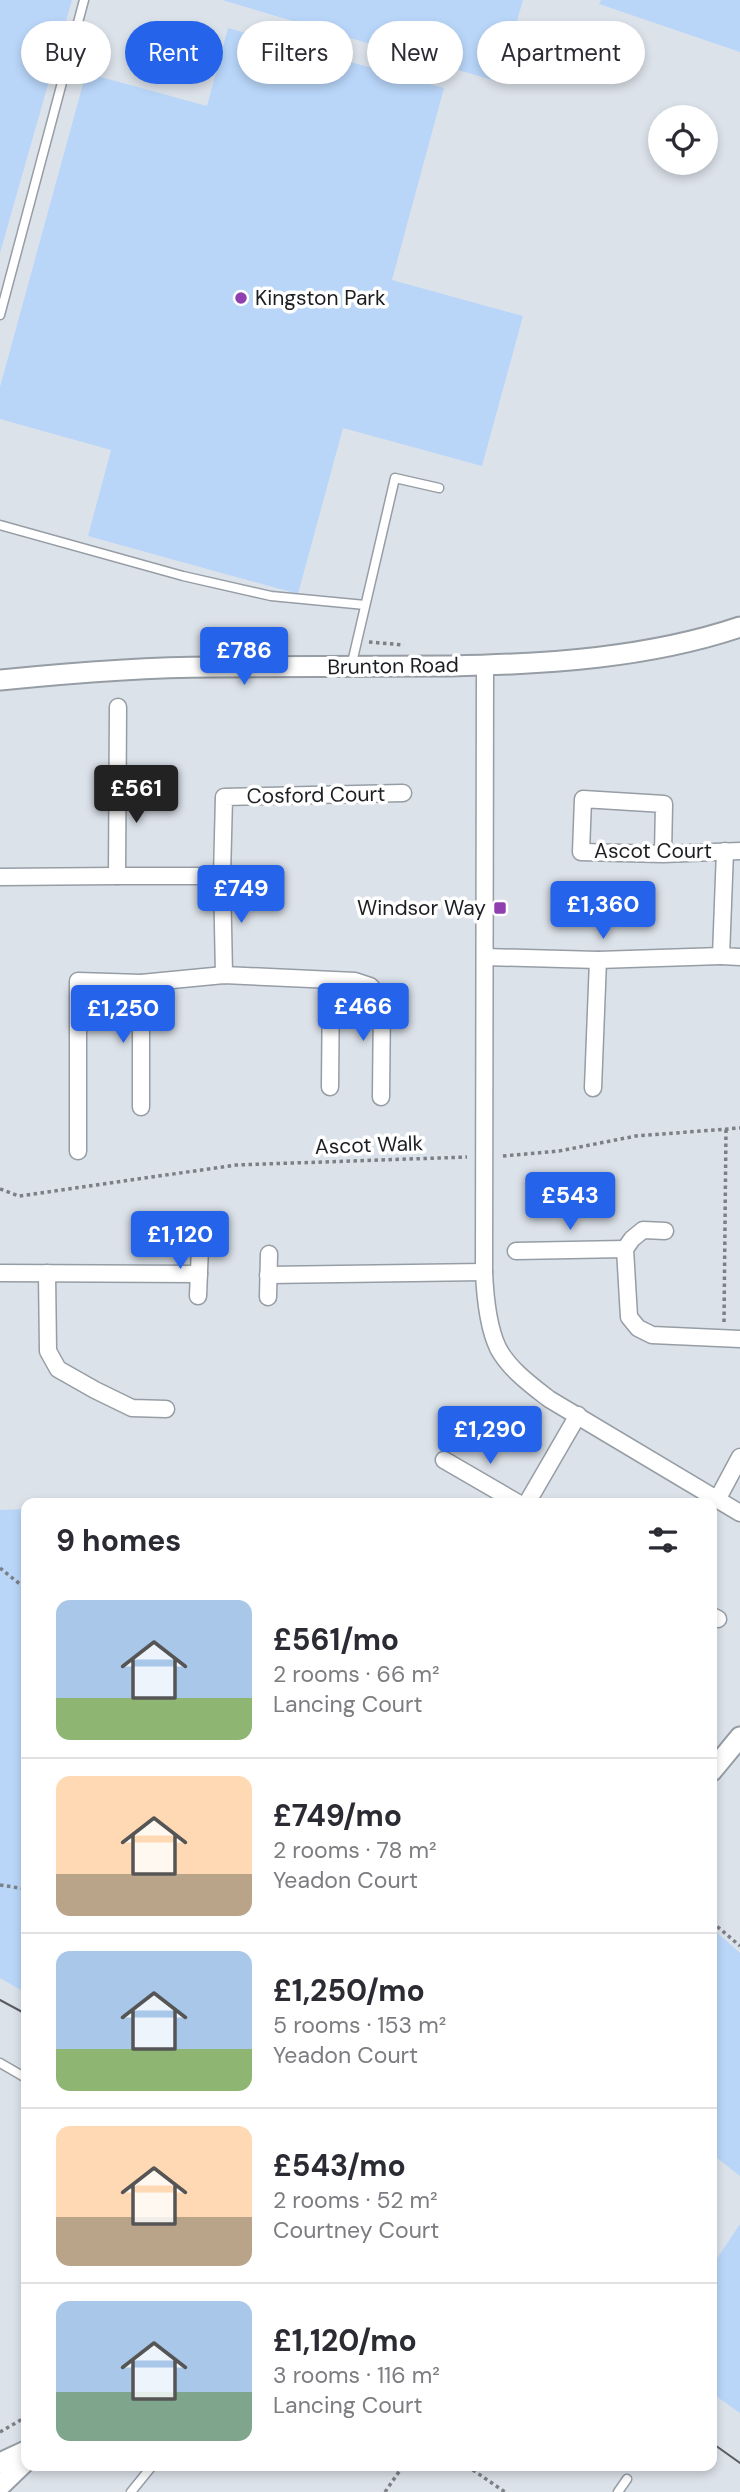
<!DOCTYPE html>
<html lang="en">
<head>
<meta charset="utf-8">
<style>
  body { margin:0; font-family:"DM Sans",sans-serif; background:#f2f2f3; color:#2b2b33; height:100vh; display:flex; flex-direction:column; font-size:26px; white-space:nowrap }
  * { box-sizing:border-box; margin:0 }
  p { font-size:23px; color:#7c7c81 }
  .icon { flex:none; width:38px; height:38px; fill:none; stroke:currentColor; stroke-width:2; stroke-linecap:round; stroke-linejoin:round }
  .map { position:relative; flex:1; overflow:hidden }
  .side { position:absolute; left:21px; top:1498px; width:696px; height:973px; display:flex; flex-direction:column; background:#fff; border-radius:14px; box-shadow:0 4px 10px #0003 }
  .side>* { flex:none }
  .hud { position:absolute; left:21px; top:21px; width:698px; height:63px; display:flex; gap:14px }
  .buttons { position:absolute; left:648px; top:105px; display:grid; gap:14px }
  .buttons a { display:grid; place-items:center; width:70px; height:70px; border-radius:50%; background:#fff; box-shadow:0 4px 10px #0003; font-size:35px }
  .price { position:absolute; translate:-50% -60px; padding:0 16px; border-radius:7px; background:#2563eb; color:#fff; font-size:23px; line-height:46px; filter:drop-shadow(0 2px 4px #0008) }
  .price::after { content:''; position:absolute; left:50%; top:42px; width:21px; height:16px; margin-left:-10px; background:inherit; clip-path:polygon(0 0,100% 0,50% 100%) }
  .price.on { background:#222; color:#fff }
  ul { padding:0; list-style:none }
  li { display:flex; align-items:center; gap:21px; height:175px; padding:0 35px }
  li+li { border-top:2px solid #e1e1e2 }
  li span { display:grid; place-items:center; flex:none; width:196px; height:140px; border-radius:14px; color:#555 }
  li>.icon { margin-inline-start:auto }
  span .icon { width:84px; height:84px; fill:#fffc; stroke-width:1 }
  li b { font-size:30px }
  h2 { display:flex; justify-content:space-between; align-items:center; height:84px; padding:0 35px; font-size:30px }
  .pill { padding:0 24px; border-radius:32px; background:#fff; box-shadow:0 4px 10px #0003; font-size:24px; line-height:63px }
  .pill.on { background:#2563eb; color:#fff }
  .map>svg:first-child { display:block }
</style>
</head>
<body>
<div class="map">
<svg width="740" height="2492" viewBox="0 0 740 2492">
  <rect width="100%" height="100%" fill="#dce2ea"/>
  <!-- green -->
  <g fill="#b9d6f9">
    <polygon points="0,0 72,0 0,253"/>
    <polygon points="222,0 523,0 499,82"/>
    <polygon points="601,0 740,0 740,52 599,4"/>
    <polygon points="228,28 444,88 392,280 523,316 482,466 343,428 298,594 88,536 111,450 0,419 0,387 86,73 207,106"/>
    <polygon points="26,1509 26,1993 0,1978 0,1510"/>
    <polygon points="712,1928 740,1953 740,2176 712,2154"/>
    <polygon points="740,2224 740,2413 712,2393 712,2266"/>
  </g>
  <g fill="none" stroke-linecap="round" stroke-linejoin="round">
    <!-- service casing -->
    <g stroke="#969da4" stroke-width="11">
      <g id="service">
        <polyline points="0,315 84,0"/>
        <polyline points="0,525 183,576 271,596 365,605"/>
        <polyline points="351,667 395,478 439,488"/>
        <polyline points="0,2063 26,2078"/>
        <polyline points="131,2492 152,2466"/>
        <polyline points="618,2492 627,2479"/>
      </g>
    </g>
    <!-- minor casing -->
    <g stroke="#969da4" stroke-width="19">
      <g id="minor">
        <path d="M485 665 484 1272C485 1295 488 1327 498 1348 509 1369 531 1385 549 1399L740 1513"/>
        <polyline points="118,707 117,876 222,876"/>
        <polyline points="725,851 721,956 740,957"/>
        <polyline points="663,854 664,804 583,799 581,852 663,854 740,851"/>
        <polyline points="0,877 117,876"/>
        <polyline points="485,957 598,960 721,956"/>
        <polyline points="224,975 222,876 224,797 403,793"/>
        <polyline points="141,983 141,1107"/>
        <polyline points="330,1087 331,981"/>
        <polyline points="593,1088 598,960"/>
        <polyline points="78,1151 78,981 141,983 224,975 355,981 370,986 382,999 381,1097"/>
        <polyline points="665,1231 643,1230 632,1239 625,1249 629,1317 638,1328 652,1335 740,1339"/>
        <polyline points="516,1251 625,1249"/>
        <polyline points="0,1273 199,1274"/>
        <polyline points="47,1273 48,1351 58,1369 95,1390 132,1408 166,1409"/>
        <polyline points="268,1275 484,1272"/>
        <polyline points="198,1296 200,1247"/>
        <polyline points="268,1297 269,1254"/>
        <polyline points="444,1460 518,1503"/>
        <polyline points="717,1500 740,1457"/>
        <polyline points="527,1503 578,1415"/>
        <polyline points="712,1616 718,1619"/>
      </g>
    </g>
    <!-- tertiary casing -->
    <g stroke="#969da4" stroke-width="23">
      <g id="tertiary">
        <path d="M0 680C71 673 141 667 212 667 292 666 372 667 451 666 548 664 648 658 740 627"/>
        <polyline points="712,1771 740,1737"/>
        <polyline points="0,2463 26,2451"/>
        <polyline points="0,2486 26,2461"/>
      </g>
    </g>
    <!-- path -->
    <g stroke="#7c8086" stroke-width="3.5" stroke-dasharray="3.5 3.5" stroke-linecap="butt">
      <polyline points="369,642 404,645"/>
      <polyline points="503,1156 559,1151 636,1136 740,1128"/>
      <polyline points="0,1189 19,1196 236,1165 467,1157"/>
      <polyline points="724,1322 726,1129"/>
      <polyline points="0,1568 26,1589"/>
      <polyline points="0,1885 26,1889"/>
      <polyline points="712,1922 740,1946"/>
      <polyline points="0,2432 26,2417"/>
      <polyline points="467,2466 505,2492"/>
      <polyline points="385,2492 403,2466"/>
    </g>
    <!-- service -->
    <use href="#service" stroke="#fff" stroke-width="8"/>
    <!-- minor -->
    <use href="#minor" stroke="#fff" stroke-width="16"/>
    <!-- tertiary -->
    <use href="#tertiary" stroke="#fff" stroke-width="19"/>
    <!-- tram -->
    <g stroke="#595c61" stroke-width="2">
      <polyline points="0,2000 26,2014"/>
      <polyline points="712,2443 740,2463"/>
    </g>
  </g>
  <!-- markers -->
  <g fill="#8f3faf" stroke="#fff" stroke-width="2.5">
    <circle cx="241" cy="298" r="7"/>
    <rect x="493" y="901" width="14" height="14" rx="3.5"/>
  </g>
  <g text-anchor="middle" stroke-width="7" stroke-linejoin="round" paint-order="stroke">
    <!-- poi labels -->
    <g font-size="21" fill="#1c1e21" stroke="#fff" text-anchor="start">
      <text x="255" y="305">Kingston Park</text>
      <text x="486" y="915" text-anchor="end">Windsor Way</text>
    </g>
    <!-- street labels -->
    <g font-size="21" fill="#1c1e21" stroke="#fff">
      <text transform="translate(393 666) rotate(-1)" y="7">Brunton Road</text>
      <text transform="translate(316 795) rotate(-1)" y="7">Cosford Court</text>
      <text x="653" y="858">Ascot Court</text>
      <text transform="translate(369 1145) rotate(-2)" y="7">Ascot Walk</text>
    </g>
  </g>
</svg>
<div class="buttons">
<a><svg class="icon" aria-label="locate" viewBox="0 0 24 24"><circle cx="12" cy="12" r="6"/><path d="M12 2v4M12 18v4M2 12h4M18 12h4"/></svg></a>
</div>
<b class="price" style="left:244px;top:687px">£786</b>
<b class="price on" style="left:136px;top:825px">£561</b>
<b class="price" style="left:241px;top:925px">£749</b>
<b class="price" style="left:603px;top:941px">£1,360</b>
<b class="price" style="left:363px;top:1043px">£466</b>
<b class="price" style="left:123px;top:1045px">£1,250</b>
<b class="price" style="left:570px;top:1232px">£543</b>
<b class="price" style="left:180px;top:1271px">£1,120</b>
<b class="price" style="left:490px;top:1466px">£1,290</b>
<div class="hud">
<a class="pill">Buy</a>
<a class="pill on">Rent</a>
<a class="pill">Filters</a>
<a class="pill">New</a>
<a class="pill">Apartment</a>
</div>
<section class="side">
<h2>9 homes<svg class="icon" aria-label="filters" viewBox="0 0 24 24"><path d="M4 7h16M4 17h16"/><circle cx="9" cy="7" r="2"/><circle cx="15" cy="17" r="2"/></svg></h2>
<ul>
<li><span style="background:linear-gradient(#a9c7e8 70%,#8fb573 0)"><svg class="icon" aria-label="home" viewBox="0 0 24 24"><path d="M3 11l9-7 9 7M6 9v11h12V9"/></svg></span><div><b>£561/mo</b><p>2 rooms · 66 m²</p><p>Lancing Court</p></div></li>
<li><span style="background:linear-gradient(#ffd9b3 70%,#b9a48a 0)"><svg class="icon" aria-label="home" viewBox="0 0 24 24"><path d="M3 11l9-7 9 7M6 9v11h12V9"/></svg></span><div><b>£749/mo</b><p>2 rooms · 78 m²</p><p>Yeadon Court</p></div></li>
<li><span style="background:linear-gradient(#a9c7e8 70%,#8fb573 0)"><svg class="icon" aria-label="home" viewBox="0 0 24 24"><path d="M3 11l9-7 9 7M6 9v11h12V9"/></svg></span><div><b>£1,250/mo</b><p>5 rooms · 153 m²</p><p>Yeadon Court</p></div></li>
<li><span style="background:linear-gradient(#ffd9b3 65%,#b9a48a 0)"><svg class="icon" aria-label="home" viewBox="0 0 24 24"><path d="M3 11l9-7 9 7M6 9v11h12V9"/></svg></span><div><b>£543/mo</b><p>2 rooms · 52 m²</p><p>Courtney Court</p></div></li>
<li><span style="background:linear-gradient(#a9c7e8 65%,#7fa58c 0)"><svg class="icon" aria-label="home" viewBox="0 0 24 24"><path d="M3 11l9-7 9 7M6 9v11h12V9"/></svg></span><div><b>£1,120/mo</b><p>3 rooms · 116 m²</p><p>Lancing Court</p></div></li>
</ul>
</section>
</div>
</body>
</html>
